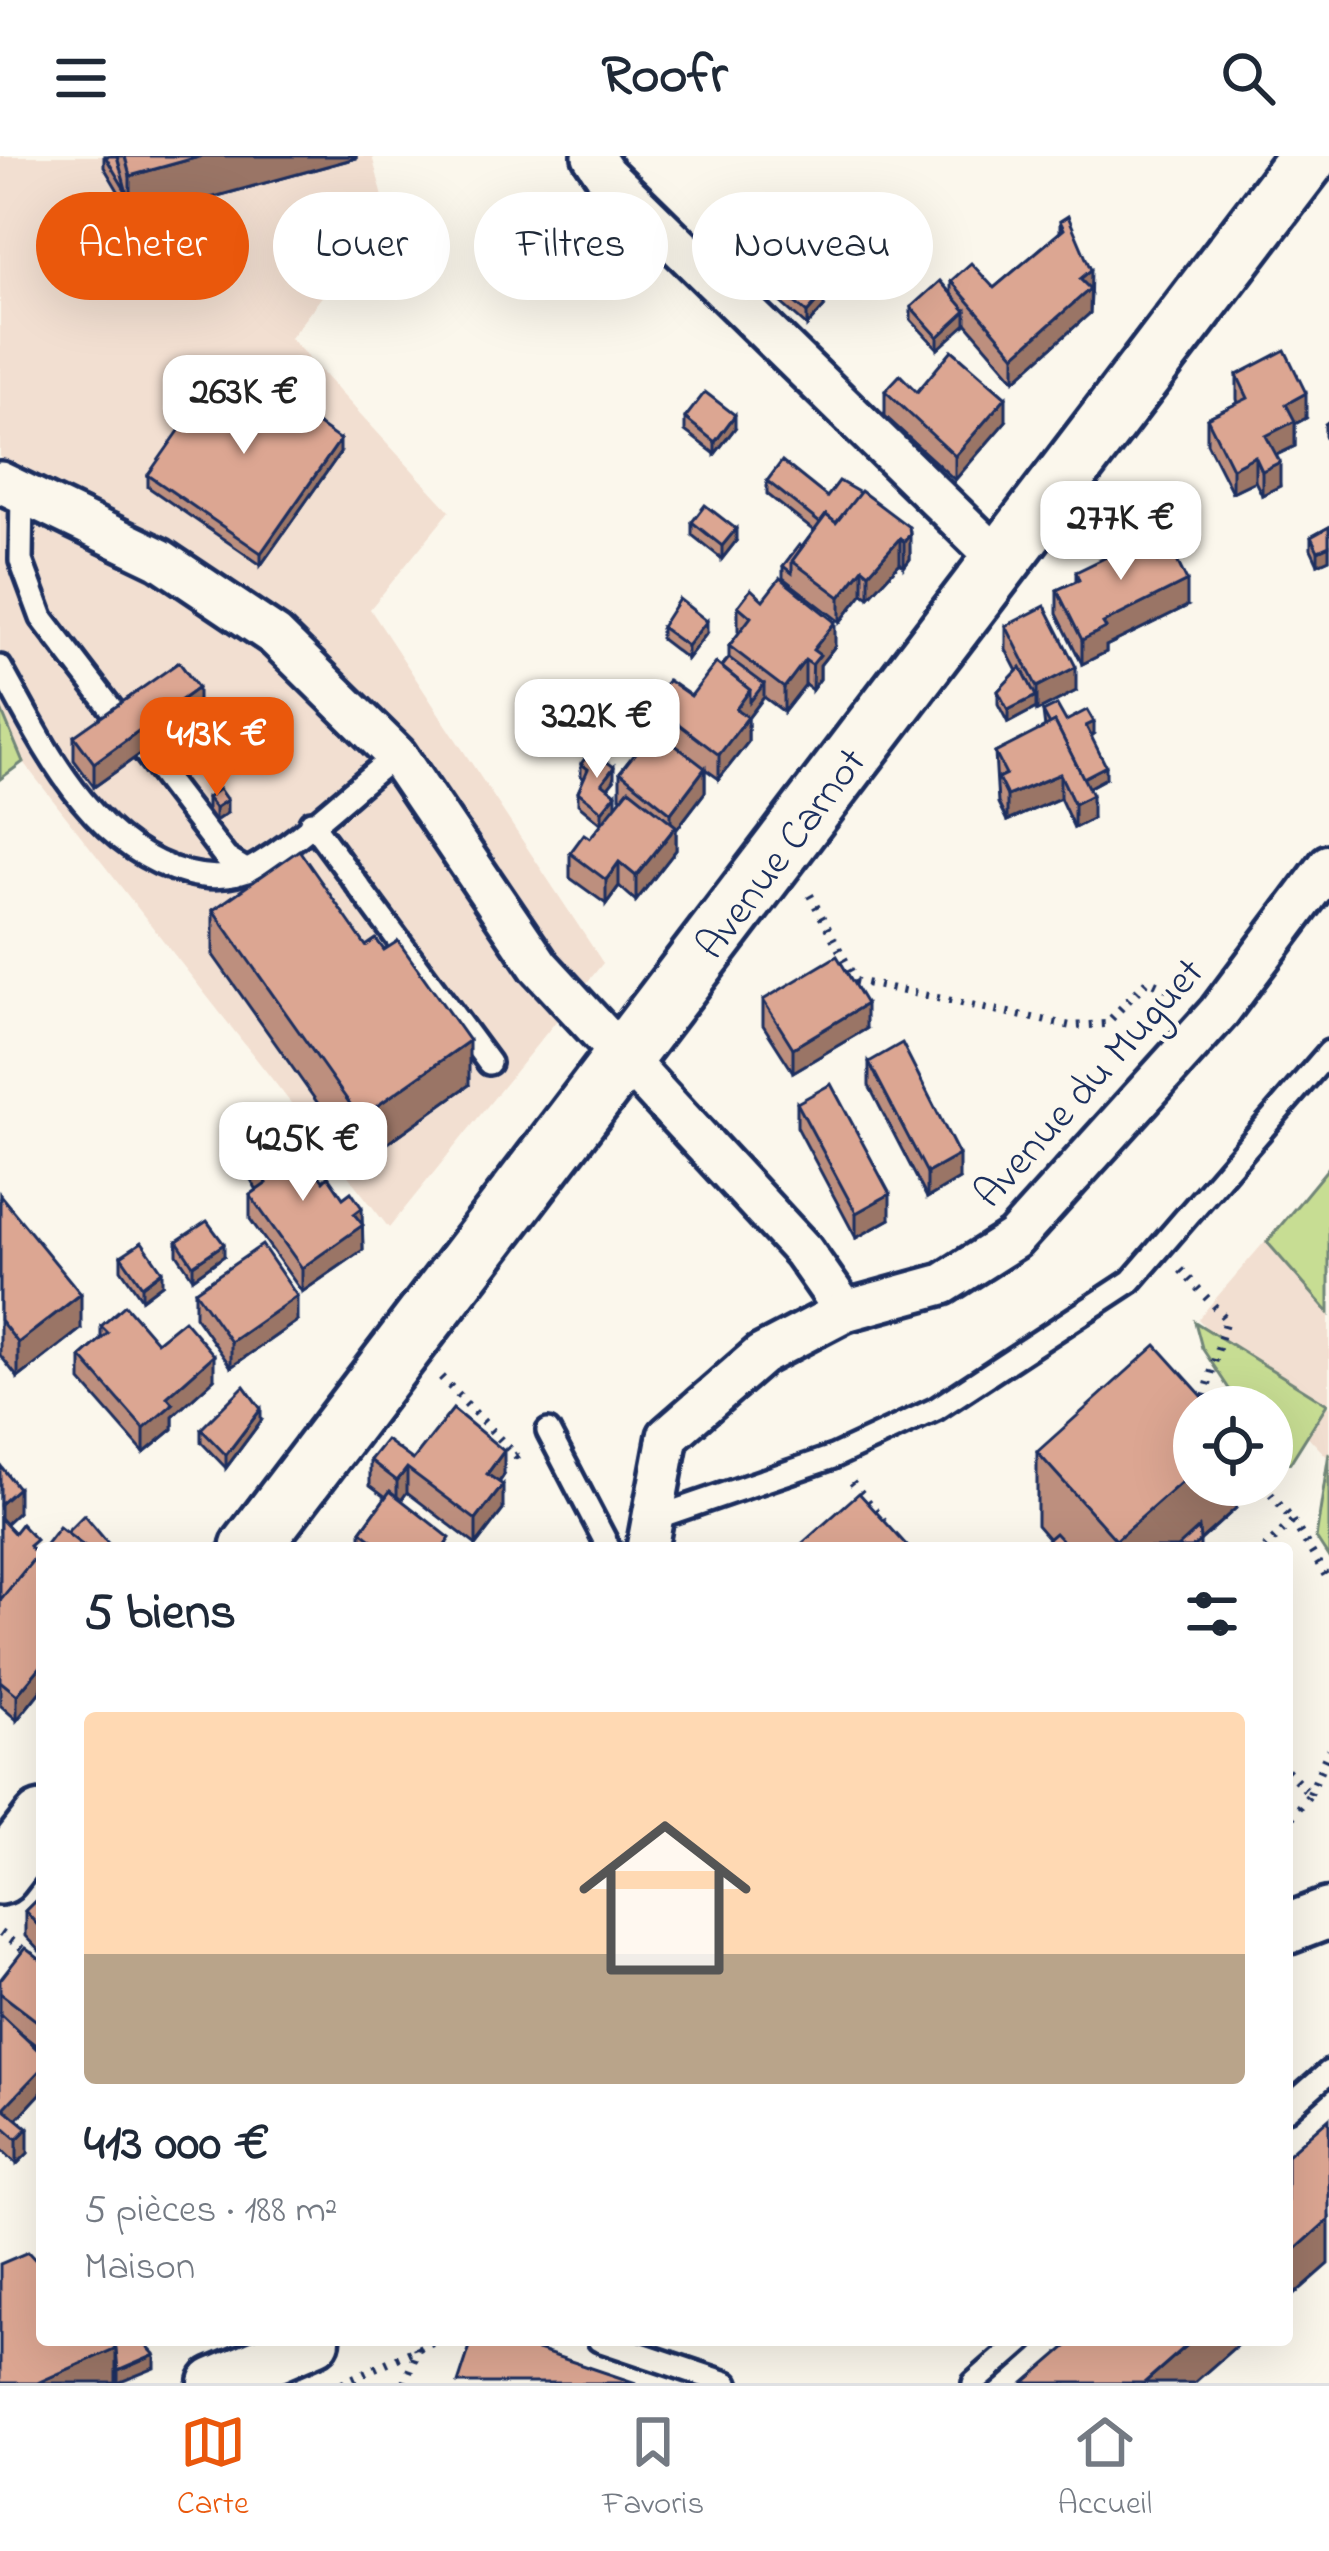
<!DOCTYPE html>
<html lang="fr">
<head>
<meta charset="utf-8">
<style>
  body { margin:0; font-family:"Indie Flower",sans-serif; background:#f2f2f3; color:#1f2937; height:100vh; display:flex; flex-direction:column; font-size:45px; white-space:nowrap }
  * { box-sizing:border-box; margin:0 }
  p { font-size:39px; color:#747a83 }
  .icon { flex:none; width:66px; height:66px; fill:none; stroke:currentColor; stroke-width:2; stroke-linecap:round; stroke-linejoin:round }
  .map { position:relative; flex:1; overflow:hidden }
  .side { position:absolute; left:36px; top:1386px; width:1257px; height:804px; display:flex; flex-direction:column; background:#fff; border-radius:12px; box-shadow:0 12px 48px #0002 }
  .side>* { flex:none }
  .top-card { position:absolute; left:36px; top:36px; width:1257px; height:108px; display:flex; gap:24px }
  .controls { position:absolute; left:1173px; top:1230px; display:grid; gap:24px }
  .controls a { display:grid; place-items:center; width:120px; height:120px; border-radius:50%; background:#fff; box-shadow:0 12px 48px #0002; font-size:60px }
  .price { position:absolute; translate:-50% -102px; padding:0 27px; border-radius:24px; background:#fff; color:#222; font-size:39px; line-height:78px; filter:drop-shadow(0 3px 6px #0008) }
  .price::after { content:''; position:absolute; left:50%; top:72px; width:36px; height:27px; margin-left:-18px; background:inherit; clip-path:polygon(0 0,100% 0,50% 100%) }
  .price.selected { background:#ea580c; color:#fff }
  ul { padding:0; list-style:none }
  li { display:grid; align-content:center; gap:24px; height:636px; padding:0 48px }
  li span { display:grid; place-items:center; height:372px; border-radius:12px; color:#555 }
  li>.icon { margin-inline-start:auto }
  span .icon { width:216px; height:216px; fill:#fffc; stroke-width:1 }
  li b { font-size:51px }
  h2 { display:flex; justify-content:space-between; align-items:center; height:144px; padding:0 48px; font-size:51px }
  .tag { padding:0 42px; border-radius:54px; background:#fff; box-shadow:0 12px 48px #0002; font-size:42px; line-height:108px }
  .tag.selected { background:#ea580c; color:#fff }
  header { display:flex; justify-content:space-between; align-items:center; height:156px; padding:0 48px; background:#fff; font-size:54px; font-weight:700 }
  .tab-bar { display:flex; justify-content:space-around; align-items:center; height:168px; border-top:3px solid #e0e1e3; background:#fff; font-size:33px; color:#747a83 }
  .tab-bar a { display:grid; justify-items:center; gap:6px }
  .tab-bar .selected { color:#ea580c }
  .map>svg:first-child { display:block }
</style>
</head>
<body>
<header><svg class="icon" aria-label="menu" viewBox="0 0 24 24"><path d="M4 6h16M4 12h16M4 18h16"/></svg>Roofr<svg class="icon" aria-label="search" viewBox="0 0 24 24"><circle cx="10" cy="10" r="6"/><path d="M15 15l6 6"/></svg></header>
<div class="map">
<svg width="1329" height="2227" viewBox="0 0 1329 2227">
  <rect width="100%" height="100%" fill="#fbf7ec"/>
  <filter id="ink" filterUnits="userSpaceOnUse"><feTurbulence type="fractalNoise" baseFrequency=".00833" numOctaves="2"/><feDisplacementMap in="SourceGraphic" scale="24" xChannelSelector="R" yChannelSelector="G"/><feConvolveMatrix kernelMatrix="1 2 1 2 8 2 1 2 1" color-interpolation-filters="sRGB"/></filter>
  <g filter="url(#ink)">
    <!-- built -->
    <g fill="#f2dfd1">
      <polygon points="0,0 372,0 387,56 290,182 450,355 370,453 603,807 389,1072 23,606 0,551"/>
      <polygon points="1329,1011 1329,1303 1198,1163"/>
    </g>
    <!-- green -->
    <g fill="#c7dd93" stroke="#718678" stroke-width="3">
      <polygon points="0,551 23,606 0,623"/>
      <polygon points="1329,1011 1329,1157 1267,1086"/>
      <polygon points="1195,1166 1327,1248 1290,1307 1272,1298 1272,1251 1241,1251 1202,1192"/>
      <polygon points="1329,1297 1329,1402 1316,1382"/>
    </g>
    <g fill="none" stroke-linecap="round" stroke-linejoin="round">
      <!-- service casing -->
      <g stroke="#1b2f5e" stroke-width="30">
        <g id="service">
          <polyline points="22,334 21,405 42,462 226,702 247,715"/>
          <path d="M0 511C44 590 91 692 187 717 206 722 231 723 250 713 298 687 351 634 396 599"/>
          <polyline points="311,666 489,907"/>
          <polyline points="548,1275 609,1392"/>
          <polyline points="652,1363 833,1301 936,1253 1131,1125 1329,896"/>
          <polyline points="1287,1953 1329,1916"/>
          <polyline points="599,2184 727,2227"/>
          <polyline points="974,2227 1023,2184"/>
        </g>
      </g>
      <!-- minor casing -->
      <g stroke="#1b2f5e" stroke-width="48">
        <g id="minor">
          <polyline points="593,0 605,18 1001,405"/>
          <polyline points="0,326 160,403 275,480 396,599 539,810 803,1095 845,1155"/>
          <polyline points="647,1392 668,1280 761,1199 845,1155 943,1128 1014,1083 1219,856 1329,709"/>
        </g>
      </g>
      <!-- tertiary casing -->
      <g stroke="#1b2f5e" stroke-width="57">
        <g id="tertiary">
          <polyline points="1287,1773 1329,1757"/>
          <polyline points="214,2227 315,2184"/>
        </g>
      </g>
      <!-- secondary casing -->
      <g stroke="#1b2f5e" stroke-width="66">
        <g id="secondary">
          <polyline points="250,1392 1309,0"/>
          <polyline points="0,1719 42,1665"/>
        </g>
      </g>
      <!-- path -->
      <g stroke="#1b2f5e" stroke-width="8" stroke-dasharray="3 9" stroke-linecap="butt">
        <polyline points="810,739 856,825 1071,870 1106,868 1148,824 1178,838"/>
        <polyline points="1181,1114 1226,1163 1202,1251"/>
        <polyline points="441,1221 516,1300 523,1295"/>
        <polyline points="852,1326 884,1365"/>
        <polyline points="1263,1329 1293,1365 1265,1392"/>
        <polyline points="1293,1365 1329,1425"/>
        <polyline points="1287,1614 1310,1638 1287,1667"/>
        <polyline points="1310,1638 1329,1593"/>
        <polyline points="0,1777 42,1807"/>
        <polyline points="342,2227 437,2184"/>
        <polyline points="405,2227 417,2193 413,2184"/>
      </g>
      <!-- service -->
      <use href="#service" stroke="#fbf7ec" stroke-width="21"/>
      <!-- minor -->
      <use href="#minor" stroke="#fbf7ec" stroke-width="39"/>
      <!-- tertiary -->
      <use href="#tertiary" stroke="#fbf7ec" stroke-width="48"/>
      <!-- secondary -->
      <use href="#secondary" stroke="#fbf7ec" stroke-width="57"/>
    </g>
    <!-- wall -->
    <g fill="#bd8f7e" stroke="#1b2f5e" stroke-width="3">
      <polygon points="104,0 356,0 356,2 130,64 126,48 104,11"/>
      <polygon points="1060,65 1091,139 1090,157 1015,224 966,167 938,193 911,164 911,151 951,137 951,125 994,132 1060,76"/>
      <polygon points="779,133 824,151 807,170 779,145"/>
      <polygon points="1237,219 1306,262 1295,268 1295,290 1276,299 1280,330 1262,339 1255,325 1232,336 1207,287 1207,262 1238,247 1237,243"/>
      <polygon points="885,235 917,236 1006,265 955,324 885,260"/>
      <polygon points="685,262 735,272 715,298 685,275"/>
      <polygon points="1329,265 1329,289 1325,280 1325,268"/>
      <polygon points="340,297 261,409 148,331 148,319"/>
      <polygon points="767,325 827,341 909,371 910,403 904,411 900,407 869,441 863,437 840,466 783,422 783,410 802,391 814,375 767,338"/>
      <polygon points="692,366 736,385 722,403 692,379"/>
      <polygon points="1329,371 1329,403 1318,408 1311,393 1311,381"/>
      <polygon points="1076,416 1187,450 1106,490 1106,496 1082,508 1057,458 1057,434 1076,425"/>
      <polygon points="763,444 835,490 820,509 820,523 812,534 805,529 784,556 764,541 748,562 748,586 719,623 705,613 705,636 676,674 676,694 636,745 619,730 606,748 570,722 570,697 590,682 602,668 578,648 578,636 584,623 581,620 581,608 614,624 608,631 616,650 622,642 620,641 620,616 640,591 614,570 614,558 650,564 650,546 691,540 729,502 729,490 740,476 738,475 738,450"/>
      <polygon points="1006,470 1076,535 1037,555 1036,552 1008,567 998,548 998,535 1017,515 1006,494"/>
      <polygon points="661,471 707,477 687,503 661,483"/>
      <polygon points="1043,556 1094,578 1091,580 1106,622 1088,632 1092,663 1074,672 1060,642 1007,665 998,647 995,597 1045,572"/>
      <polygon points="198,557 94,631 74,604 74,580"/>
      <polygon points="207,642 227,657 215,665 207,654"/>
      <polygon points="213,754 366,790 469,929 360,1007 213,799"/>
      <polygon points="763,844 866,873 793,916 763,869"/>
      <polygon points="869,906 959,1023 927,1042 869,930"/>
      <polygon points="797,947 890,1063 856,1082 797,971"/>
      <polygon points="243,977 276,1005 323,1025 362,1068 363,1094 302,1136 250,1063 250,1039 257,1034 246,1015 246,994 243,990"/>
      <polygon points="0,1039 81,1173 18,1222 0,1199"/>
      <polygon points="177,1085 224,1100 193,1122 177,1098"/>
      <polygon points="121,1100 162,1128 142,1143 121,1113"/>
      <polygon points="195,1135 297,1165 231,1211 195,1160"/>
      <polygon points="101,1170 157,1186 214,1223 173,1260 173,1273 144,1297 81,1225 81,1201 101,1183"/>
      <polygon points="261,1265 226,1312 201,1286 201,1273"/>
      <polygon points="1037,1296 1236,1329 1236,1352 1200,1385 1200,1392 1047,1392 1049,1383 1037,1369"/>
      <polygon points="370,1304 504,1319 499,1327 503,1354 476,1389 407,1336 401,1344 450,1392 361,1392 361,1375 386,1341 370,1329"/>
      <polygon points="0,1309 18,1356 5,1368 37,1399 42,1393 42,1533 17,1564 0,1549"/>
      <polygon points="42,1738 42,1798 25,1780 25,1755"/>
      <polygon points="42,1805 42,1894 16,1874 42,1936 17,1963 28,1997 17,2008 0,1992 0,1837"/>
    </g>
    <!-- shaded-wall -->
    <g fill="#9a7466" stroke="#1b2f5e" stroke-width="3">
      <polygon points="202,0 356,0 356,2 130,64 130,20"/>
      <polygon points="1091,114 1090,157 1015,224 1015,199 1080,123"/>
      <polygon points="824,138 824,151 807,170 807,157"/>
      <polygon points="966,155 966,168 938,193 938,181"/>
      <polygon points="1306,237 1306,262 1295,268 1295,290 1266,304 1266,280 1286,248"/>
      <polygon points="1006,241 1006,265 955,324 955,300"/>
      <polygon points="735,259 735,272 715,298 715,286"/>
      <polygon points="340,284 340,297 261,409 261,397"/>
      <polygon points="1255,300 1255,325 1232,336 1232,312"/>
      <polygon points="1280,306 1280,330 1262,339 1262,315"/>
      <polygon points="736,373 736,385 722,403 722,390"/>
      <polygon points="910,378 910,403 904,411 904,386"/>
      <polygon points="900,382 900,407 869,441 869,417"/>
      <polygon points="1329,390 1329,403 1318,408 1318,395"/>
      <polygon points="863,412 863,437 840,466 840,441"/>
      <polygon points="1187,425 1187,450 1106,490 1106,496 1082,508 1082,484 1103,467"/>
      <polygon points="707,465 707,477 687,503 687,490"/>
      <polygon points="835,466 835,490 820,509 820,523 812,534 813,494"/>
      <polygon points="805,504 805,529 784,556 784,532"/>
      <polygon points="1076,511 1076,535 1037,555 1037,531"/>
      <polygon points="764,528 764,541 748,562 748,586 719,623 719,599 736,553 750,534"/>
      <polygon points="198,532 198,557 94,631 94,607"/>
      <polygon points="1036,540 1036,552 1008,567 1008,554"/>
      <polygon points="653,566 653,579 642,592 642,579"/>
      <polygon points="1094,566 1094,578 1086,583 1086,570"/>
      <polygon points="1106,610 1106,622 1078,637 1078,624"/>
      <polygon points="614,611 614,624 602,639 602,627"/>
      <polygon points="705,612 705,636 676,674 676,694 636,745 636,720 671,677 671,657"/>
      <polygon points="1060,618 1060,642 1007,665 1007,640"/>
      <polygon points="616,638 616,650 602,668 602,655"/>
      <polygon points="1092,639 1092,663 1074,672 1074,648"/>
      <polygon points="227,644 227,657 215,665 215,652"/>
      <polygon points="619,706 619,730 606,748 606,724"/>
      <polygon points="866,848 866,873 793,916 793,892"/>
      <polygon points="469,885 469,929 360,1007 360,962"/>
      <polygon points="959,999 959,1023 927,1042 927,1017"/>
      <polygon points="890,1038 890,1063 856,1082 856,1057"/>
      <polygon points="362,1052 363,1094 302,1136 302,1112 354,1058"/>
      <polygon points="224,1088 224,1100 193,1122 193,1109"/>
      <polygon points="162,1115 162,1128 142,1143 142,1130"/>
      <polygon points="81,1138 81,1173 18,1222 18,1187"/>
      <polygon points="297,1140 297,1165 231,1211 231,1186"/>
      <polygon points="214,1199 214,1223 173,1260 173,1273 144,1297 144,1273 167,1241"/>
      <polygon points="261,1253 261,1265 226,1312 226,1299"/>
      <polygon points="504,1295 504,1319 487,1342 487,1318"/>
      <polygon points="407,1312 407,1336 397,1350 397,1325"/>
      <polygon points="1194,1315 1194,1329 1236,1329 1236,1352 1191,1392 1116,1392 1116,1384"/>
      <polygon points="503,1329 503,1354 476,1389 476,1364"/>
      <polygon points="18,1332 18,1356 0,1373 0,1348"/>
      <polygon points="42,1509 42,1533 17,1564 17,1539"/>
      <polygon points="42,1912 42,1936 7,1974 4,1952"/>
      <polygon points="28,1972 28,1997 17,2008 17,1983"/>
      <polygon points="1329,2063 1329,2108 1287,2145 1287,2101"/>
      <polygon points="1193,2184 1243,2184 1194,2227 1144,2227"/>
      <polygon points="116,2192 116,2227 37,2227"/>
      <polygon points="155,2199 155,2212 118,2227 118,2215"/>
    </g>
    <!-- building -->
    <g fill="#dca692" stroke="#1b2f5e" stroke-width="3">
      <polygon points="105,0 117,0 127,37"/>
      <polygon points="125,0 202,0 130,20"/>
      <polygon points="1068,60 1091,114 1080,123 1090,133 1015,199 951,125 971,107 994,132 1064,73 1060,65"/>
      <polygon points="796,114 824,138 807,157 779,133"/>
      <polygon points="940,125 966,155 938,181 911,151"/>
      <polygon points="952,194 1006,241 955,300 885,235 900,219 917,236"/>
      <polygon points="1285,194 1306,237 1286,248 1295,265 1266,280 1280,306 1262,315 1255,300 1232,312 1207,262 1248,242 1237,219"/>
      <polygon points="228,205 340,284 261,397 148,319"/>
      <polygon points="705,236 735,259 715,286 685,262"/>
      <polygon points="782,305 827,341 839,325 860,337 836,367 826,359 820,367 767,325"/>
      <polygon points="861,335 909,371 910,378 904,386 900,382 869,417 863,412 840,441 792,405 826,359 836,367"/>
      <polygon points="705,349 736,373 722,390 692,366"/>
      <polygon points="1329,371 1329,390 1318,395 1311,381"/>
      <polygon points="1162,374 1187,425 1103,467 1106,472 1082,484 1057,434 1079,424 1076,416"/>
      <polygon points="799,389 802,391 792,405 792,417 783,410"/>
      <polygon points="780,422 835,466 813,494 820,499 812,509 805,504 784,532 729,490 751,461 738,450 751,433 763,444"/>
      <polygon points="679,443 707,465 687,490 661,471"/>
      <polygon points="1045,450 1076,511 1037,531 1006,470"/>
      <polygon points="729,502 764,528 750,546 750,534 722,511"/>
      <polygon points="179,506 198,532 94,607 74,580"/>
      <polygon points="716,507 750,534 736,553 748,561 719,599 650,546 668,524 691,540"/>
      <polygon points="1021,511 1036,540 1008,554 998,535"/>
      <polygon points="625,544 653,566 642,579 614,558"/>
      <polygon points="1057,549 1066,565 1087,554 1094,566 1086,570 1106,610 1083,622 1055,566 1050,569 1043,556"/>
      <polygon points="1055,566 1092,639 1074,648 1060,618 1007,640 998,622 1006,618 995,597"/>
      <polygon points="654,573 705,612 671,657 620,616"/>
      <polygon points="591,594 614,611 602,627 616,638 602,655 578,636 588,613 581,608"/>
      <polygon points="219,633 227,644 215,652 207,642"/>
      <polygon points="629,633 676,670 636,720 619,706 606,724 570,697 584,678 590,682"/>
      <polygon points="299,694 366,790 376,783 384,794 398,785 469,885 360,962 213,754"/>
      <polygon points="837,800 866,848 793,892 763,844"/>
      <polygon points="902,887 959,999 927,1017 869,906"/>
      <polygon points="831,928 890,1038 856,1057 797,947"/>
      <polygon points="255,968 276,998 270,1003 256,983 250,988 243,977"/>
      <polygon points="256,983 273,1007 298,989 323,1025 328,1020 343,1042 351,1036 362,1052 354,1058 363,1069 302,1112 250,1039 267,1027 246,991"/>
      <polygon points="0,1039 81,1138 18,1187 0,1164"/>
      <polygon points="207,1065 224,1088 193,1109 177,1085"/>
      <polygon points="142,1086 162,1115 142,1130 121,1100"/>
      <polygon points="262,1089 297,1140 231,1186 195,1135"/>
      <polygon points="125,1149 157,1186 184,1164 214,1199 167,1241 173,1248 144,1273 81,1201 108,1177 101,1170"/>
      <polygon points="1156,1189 1212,1251 1194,1251 1194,1315 1116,1384 1037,1296"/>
      <polygon points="244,1230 261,1253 226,1299 201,1273"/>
      <polygon points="453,1253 504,1295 487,1318 503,1329 476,1364 407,1312 397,1325 370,1304 386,1284 413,1304"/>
      <polygon points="0,1309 18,1332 0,1348"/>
      <polygon points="390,1335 450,1382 443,1392 383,1392 361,1375"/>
      <polygon points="859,1337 909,1392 797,1392"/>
      <polygon points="84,1359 112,1392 86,1392 66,1377"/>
      <polygon points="0,1362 14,1377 21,1368 36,1384 29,1390 37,1399 2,1442 0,1440"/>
      <polygon points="59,1371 86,1392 43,1392"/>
      <polygon points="1199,1372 1200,1385 1191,1392 1177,1392"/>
      <polygon points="1055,1377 1069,1392 1054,1392 1047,1384"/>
      <polygon points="42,1393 42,1509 17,1539 0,1525 0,1445"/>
      <polygon points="42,1738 42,1774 25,1755"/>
      <polygon points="25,1792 42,1805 42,1869 0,1837 0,1824"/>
      <polygon points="0,1858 42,1898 42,1912 4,1952 28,1972 17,1983 0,1968"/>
      <polygon points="1329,1962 1329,2063 1287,2101 1287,1999"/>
      <polygon points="28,2096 42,2111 42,2184 109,2184 116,2192 37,2227 0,2227 0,2108"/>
      <polygon points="109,2184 141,2184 155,2199 118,2215 116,2192"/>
      <polygon points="472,2184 508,2184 636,2227 458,2227"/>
      <polygon points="1074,2184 1193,2184 1144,2227 1024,2227"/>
    </g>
  </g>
  <g text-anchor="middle" stroke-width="9" stroke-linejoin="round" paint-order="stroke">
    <!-- street labels -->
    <g font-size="42" fill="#1b2f5e" stroke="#fbf7ec">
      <text transform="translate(779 696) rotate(-53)" y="15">Avenue Carnot</text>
      <text transform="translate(1087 925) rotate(-48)" y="15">Avenue du Muguet</text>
    </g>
  </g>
</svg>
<div class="controls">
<a><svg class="icon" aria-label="locate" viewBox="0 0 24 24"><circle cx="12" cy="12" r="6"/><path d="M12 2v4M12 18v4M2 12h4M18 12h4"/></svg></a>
</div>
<b class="price" style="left:244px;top:301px">263K €</b>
<b class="price" style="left:1121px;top:427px">277K €</b>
<b class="price" style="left:597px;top:625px">322K €</b>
<b class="price selected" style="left:217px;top:643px">413K €</b>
<b class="price" style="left:303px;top:1048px">425K €</b>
<div class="top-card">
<a class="tag selected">Acheter</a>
<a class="tag">Louer</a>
<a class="tag">Filtres</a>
<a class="tag">Nouveau</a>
</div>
<section class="side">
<h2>5 biens<svg class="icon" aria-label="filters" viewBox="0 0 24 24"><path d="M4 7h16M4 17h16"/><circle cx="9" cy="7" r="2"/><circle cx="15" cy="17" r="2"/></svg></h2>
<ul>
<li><span style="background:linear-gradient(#ffd9b3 65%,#b9a48a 0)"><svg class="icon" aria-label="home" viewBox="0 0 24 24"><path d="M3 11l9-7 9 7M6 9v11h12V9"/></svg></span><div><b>413 000 €</b><p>5 pièces · 188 m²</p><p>Maison</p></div></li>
</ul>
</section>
</div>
<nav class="tab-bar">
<a class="selected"><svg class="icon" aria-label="map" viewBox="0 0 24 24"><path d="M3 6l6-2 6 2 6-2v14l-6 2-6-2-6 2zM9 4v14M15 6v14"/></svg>Carte</a>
<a><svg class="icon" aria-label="saved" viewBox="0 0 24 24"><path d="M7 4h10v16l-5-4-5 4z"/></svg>Favoris</a>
<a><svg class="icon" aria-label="home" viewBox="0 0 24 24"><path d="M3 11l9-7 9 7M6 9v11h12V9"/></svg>Accueil</a>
</nav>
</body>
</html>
